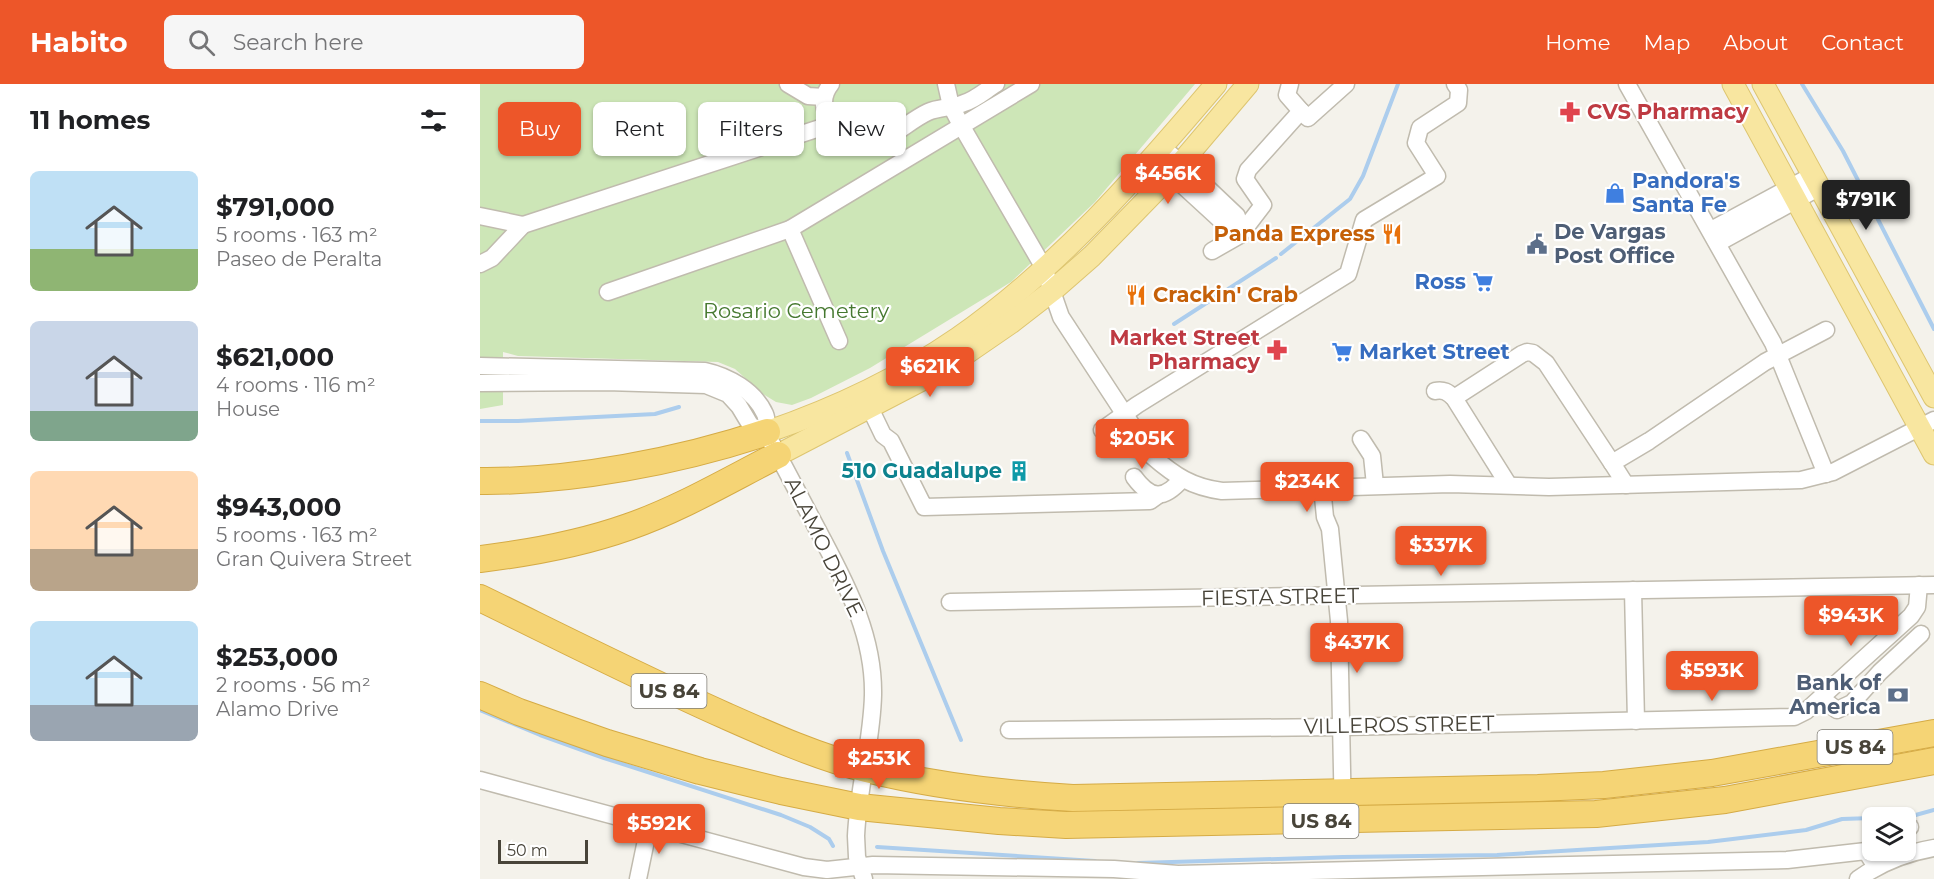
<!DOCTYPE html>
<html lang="en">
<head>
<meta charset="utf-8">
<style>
  body { margin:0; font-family:Montserrat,sans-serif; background:#f6f6f6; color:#202124; height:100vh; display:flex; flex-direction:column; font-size:22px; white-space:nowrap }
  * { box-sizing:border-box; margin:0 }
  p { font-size:20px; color:#757577 }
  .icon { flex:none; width:33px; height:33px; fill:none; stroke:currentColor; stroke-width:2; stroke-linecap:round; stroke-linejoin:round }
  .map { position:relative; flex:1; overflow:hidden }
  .drawer { display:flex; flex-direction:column; background:#fff; width:480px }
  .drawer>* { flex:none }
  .hud { position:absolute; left:18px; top:18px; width:570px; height:54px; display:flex; gap:12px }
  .buttons { position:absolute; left:1382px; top:723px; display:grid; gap:12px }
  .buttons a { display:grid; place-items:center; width:54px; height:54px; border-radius:9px; background:#fff; box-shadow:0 2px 4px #0004; font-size:30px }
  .scale { position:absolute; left:18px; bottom:15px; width:90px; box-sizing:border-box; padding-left:6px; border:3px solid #484439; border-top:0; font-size:16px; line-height:21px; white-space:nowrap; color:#484439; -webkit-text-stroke:4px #fff; paint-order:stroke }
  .price { position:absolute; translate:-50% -51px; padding:0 14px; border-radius:6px; background:#ed5629; color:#fff; font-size:20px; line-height:39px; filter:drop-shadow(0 2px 3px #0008) }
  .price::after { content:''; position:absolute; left:50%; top:36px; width:18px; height:14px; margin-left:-9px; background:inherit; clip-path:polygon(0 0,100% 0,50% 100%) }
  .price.active { background:#222; color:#fff }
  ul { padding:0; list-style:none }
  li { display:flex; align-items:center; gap:18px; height:150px; padding:0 30px }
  li span { display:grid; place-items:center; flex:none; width:168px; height:120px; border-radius:9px; color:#555 }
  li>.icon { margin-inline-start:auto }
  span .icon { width:72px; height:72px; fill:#fffc; stroke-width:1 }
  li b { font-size:26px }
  h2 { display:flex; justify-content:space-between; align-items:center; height:72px; padding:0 30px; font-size:26px }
  .chip { padding:0 21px; border-radius:9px; background:#fff; box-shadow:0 2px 4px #0004; font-size:21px; line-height:54px }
  .chip.active { background:#ed5629; color:#fff }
  header { display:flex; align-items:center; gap:36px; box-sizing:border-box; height:84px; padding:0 30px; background:#ed5629; color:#fff }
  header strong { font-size:28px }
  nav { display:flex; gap:33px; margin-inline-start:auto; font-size:21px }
  .search { width:420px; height:54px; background:#f6f6f6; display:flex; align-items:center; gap:15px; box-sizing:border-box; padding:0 21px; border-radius:9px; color:#757577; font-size:22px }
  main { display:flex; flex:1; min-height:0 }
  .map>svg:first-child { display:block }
</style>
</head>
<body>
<header>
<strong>Habito</strong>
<div class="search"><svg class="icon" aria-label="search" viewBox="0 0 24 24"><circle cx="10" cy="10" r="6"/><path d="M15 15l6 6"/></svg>Search here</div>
<nav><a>Home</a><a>Map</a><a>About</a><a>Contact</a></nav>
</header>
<main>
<section class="drawer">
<h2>11 homes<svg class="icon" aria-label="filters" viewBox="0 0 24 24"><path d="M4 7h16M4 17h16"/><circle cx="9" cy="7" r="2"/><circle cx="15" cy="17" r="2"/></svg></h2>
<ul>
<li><span style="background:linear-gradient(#bfe0f5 65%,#8fb573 0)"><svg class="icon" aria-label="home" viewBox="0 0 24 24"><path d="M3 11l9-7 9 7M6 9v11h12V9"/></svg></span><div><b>$791,000</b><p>5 rooms · 163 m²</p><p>Paseo de Peralta</p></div></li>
<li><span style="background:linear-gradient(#c9d6e8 75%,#7fa58c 0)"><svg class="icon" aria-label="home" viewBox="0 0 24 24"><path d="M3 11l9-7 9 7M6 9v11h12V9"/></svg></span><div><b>$621,000</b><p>4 rooms · 116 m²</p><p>House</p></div></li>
<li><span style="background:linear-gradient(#ffd9b3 65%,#b9a48a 0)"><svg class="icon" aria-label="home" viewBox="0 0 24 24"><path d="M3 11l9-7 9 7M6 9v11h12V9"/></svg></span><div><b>$943,000</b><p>5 rooms · 163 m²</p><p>Gran Quivera Street</p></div></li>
<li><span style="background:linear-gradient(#bfe0f5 70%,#9aa5b1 0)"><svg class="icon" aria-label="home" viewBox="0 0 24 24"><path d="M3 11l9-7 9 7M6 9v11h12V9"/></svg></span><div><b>$253,000</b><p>2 rooms · 56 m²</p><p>Alamo Drive</p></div></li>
</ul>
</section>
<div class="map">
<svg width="1454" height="795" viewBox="0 0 1454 795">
  <rect width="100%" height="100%" fill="#f4f2eb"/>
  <!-- green -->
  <polygon fill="#cde6b7" points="0,0 715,0 615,118 531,198 390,284 331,314 312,321 296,318 283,310 255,285 238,278 38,272 23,268 23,321 0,325"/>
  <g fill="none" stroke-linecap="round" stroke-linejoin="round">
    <!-- stream -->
    <g stroke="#accded" stroke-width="4">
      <polyline points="1322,0 1363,67 1454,245"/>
      <polyline points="801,170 870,115 883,92 918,0"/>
      <polyline points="694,240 796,174"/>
      <polyline points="0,337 38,337 175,330 199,323"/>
      <polyline points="367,369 403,467 481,656"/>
      <polyline points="0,626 60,651 124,674 301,731 330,743 349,755 353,762"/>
      <polyline points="1393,734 1432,732 1454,726"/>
      <polyline points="397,763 615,777"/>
      <polyline points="658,779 863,773 1017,771 1228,758 1326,746 1362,735 1392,734"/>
    </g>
    <!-- minor casing -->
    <g stroke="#c0bbae" stroke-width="19">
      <g id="minor">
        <polyline points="308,0 328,12 344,13"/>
        <path d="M351 0C342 11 342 23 349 35 354 45 362 51 373 55 404 67 422 40 448 28 459 23 473 24 484 19 495 16 506 6 516 0"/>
        <path d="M466 0 471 22 481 41 564 184 581 233 672 372C695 392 712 403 742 407L970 400 1069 403 1321 396 1353 388 1454 336"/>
        <polyline points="1147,0 1293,259 1346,390"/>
        <polyline points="821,27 828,34 866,0"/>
        <polyline points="682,63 701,79 757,132 760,151"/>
        <polyline points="673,74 746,141 760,151"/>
        <polyline points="0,132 43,141 352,40"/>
        <polyline points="310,145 359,257"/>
        <polyline points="1231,146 1333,91"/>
        <polyline points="1238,159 1340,103"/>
        <polyline points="732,167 760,151 783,121 765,95 768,86 821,27 807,11 810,0"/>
        <polyline points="0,180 12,174 43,141"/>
        <polyline points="128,208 310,145 551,0"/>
        <path d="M0 282 225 287C248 292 275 307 285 330 288 337 286 343 287 349 289 356 295 364 298 371 313 399 328 428 343 456 369 505 394 554 393 611 392 658 378 705 376 752L377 773 384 795"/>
        <polyline points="0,299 126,298 226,301 248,310 259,322 271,342 287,348"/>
        <path d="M955 307C963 305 968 308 974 314L1028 400"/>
        <polyline points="974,314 1042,270 1047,268 1053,269 1066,279 1132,379"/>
        <polyline points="390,324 403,351 411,357 444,423 670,417 677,412"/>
        <polyline points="622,346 657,321 868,190 884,136 957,92 936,59 940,44 978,19 979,6 975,0"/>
        <polyline points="881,355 892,372 895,401"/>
        <path d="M654 393C671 416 684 416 702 395"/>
        <polyline points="1146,401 1132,379 1169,357 1285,278 1346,246"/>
        <polyline points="842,403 845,433 850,445 859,537 863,736"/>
        <polyline points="1153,506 1156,637"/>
        <polyline points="470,518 1454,501"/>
        <polyline points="1341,614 1357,626 1372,619 1400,588 1441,550"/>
        <polyline points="529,646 861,643 1314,633 1326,627 1431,532 1437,523 1439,501"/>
        <polyline points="0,696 324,783 347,786 393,781 634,785 698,790 1307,776 1386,767 1396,783 1409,766"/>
        <polyline points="1425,748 1430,743"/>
        <polyline points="158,795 169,742"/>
        <path d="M1378 795C1402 778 1425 769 1454 764"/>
      </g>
    </g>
    <!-- major casing -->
    <g stroke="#ddc570" stroke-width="23">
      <g id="major">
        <polyline points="1253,0 1454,370"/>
        <polyline points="1283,0 1454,313"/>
        <path d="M287 348C354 325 420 294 478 254 578 184 658 92 736 0"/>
        <polyline points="298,371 465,284 532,238 572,207 612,172 690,92 768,0"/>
      </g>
    </g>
    <!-- highway casing -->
    <g stroke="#d5ab45" stroke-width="28">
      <g id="highway">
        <path d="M0 397C91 398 200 377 287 348"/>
        <path d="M0 475C50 469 100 460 148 443 200 425 249 396 298 371"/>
        <path d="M0 514C82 554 163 595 246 632 291 652 338 673 386 685 454 702 523 710 593 714L1058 704 1124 701 1232 689 1454 649"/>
        <polyline points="0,611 39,628 127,659 220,687 301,707 379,723 519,737 586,741 1116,730 1245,716 1454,677"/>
      </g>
    </g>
    <!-- minor -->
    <use href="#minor" stroke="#fff" stroke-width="16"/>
    <!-- major -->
    <use href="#major" stroke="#f8e6a0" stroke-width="21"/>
    <!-- highway -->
    <use href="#highway" stroke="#f5d475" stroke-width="26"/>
  </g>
  <!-- icons -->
  <defs>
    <g id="pharmacy-bare" transform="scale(1.62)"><path d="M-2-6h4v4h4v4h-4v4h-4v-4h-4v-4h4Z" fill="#e0444e" stroke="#fff" stroke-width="2.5" paint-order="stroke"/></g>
    <g id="shop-bare" transform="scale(1.62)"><path d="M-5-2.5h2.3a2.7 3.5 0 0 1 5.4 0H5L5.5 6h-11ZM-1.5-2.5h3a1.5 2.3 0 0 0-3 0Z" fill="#3f7fe0" stroke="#fff" stroke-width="2.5" paint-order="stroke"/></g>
    <g id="restaurant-bare" transform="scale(1.62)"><path d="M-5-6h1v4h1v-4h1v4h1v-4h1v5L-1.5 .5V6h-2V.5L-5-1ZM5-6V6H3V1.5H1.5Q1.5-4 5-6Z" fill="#e8710a" stroke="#fff" stroke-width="2.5" paint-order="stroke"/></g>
    <g id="civic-bare" transform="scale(1.62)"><path d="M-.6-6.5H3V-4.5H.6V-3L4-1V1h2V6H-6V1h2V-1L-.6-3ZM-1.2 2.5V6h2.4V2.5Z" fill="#5c6f8a" stroke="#fff" stroke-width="2.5" paint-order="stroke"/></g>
    <g id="supermarket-bare" transform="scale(1.62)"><path d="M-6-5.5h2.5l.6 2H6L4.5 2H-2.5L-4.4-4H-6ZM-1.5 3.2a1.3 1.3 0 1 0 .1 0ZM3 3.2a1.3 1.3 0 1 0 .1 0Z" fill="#3f7fe0" stroke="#fff" stroke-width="2.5" paint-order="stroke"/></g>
    <g id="building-bare" transform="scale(1.62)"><path d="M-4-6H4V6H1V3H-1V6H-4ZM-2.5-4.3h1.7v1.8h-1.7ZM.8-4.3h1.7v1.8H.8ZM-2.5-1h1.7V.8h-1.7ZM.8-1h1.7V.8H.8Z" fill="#0f9aa8" stroke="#fff" stroke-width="2.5" paint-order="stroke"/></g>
    <g id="bank-bare" transform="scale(1.62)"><path d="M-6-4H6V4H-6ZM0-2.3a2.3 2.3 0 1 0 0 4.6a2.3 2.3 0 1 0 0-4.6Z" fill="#5c6f8a" stroke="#fff" stroke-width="2.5" paint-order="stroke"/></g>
  </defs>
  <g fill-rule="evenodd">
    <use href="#pharmacy-bare" x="1090" y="28"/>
    <use href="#shop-bare" x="1135" y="109"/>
    <use href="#restaurant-bare" x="912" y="150"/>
    <use href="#civic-bare" x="1057" y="160"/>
    <use href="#supermarket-bare" x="1003" y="198"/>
    <use href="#restaurant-bare" x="656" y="211"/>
    <use href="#pharmacy-bare" x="797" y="266"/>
    <use href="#supermarket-bare" x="862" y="268"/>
    <use href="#building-bare" x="539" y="387"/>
    <use href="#bank-bare" x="1418" y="611"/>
  </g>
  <g text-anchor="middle" stroke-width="4.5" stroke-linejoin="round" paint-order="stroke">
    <!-- shield labels -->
    <g fill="#fff" stroke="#7f7c74" stroke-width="1.5">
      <rect x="151.5" y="590" width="75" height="34" rx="4.5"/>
      <rect x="1337.5" y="646" width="75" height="34" rx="4.5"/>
      <rect x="803.5" y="720" width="75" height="34" rx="4.5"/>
    </g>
    <g font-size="20" font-weight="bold" fill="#484439">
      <text x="189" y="614">US 84</text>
      <text x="1375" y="670">US 84</text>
      <text x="841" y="744">US 84</text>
    </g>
    <!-- health labels -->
    <g font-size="21" font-weight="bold" fill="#be3a42" stroke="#fff" text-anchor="start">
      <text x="1107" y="35">CVS Pharmacy</text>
      <text x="780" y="261" text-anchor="end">Market Street<tspan x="780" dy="24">Pharmacy</tspan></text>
    </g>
    <!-- shop labels -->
    <g font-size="21" font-weight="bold" fill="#366cbe" stroke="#fff" text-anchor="start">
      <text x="1152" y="104">Pandora's<tspan x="1152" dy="24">Santa Fe</tspan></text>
      <text x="986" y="205" text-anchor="end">Ross</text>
      <text x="879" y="275">Market Street</text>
    </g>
    <!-- service labels -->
    <g font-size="21" font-weight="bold" fill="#4e5e75" stroke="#fff" text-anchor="start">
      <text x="1074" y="155">De Vargas<tspan x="1074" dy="24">Post Office</tspan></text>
      <text x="1401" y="606" text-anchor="end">Bank of<tspan x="1401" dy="24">America</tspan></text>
    </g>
    <!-- food labels -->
    <g font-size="21" font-weight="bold" fill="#c56008" stroke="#fff" text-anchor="end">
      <text x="895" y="157">Panda Express</text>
      <text x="673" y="218" text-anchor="start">Crackin' Crab</text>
    </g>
    <!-- park labels -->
    <g font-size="21" fill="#45782f" stroke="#fff">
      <text x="316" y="234">Rosario Cemetery</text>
    </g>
    <!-- culture labels -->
    <g font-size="21" font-weight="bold" fill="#0d838f" stroke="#fff" text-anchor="end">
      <text x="522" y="394">510 Guadalupe</text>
    </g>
    <!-- street labels -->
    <g font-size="21" fill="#484439" stroke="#fff">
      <text transform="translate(344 463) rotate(64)" y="7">ALAMO DRIVE</text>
      <text transform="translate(800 513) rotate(-1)" y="7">FIESTA STREET</text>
      <text transform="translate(919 641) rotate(-1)" y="7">VILLEROS STREET</text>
    </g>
  </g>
</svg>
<div class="buttons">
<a><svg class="icon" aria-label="layers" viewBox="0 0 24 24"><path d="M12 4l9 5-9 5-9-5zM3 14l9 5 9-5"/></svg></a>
</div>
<div class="scale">50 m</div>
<b class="price" style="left:688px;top:121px">$456K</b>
<b class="price active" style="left:1386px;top:147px">$791K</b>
<b class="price" style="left:450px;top:314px">$621K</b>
<b class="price" style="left:662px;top:386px">$205K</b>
<b class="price" style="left:827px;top:429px">$234K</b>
<b class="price" style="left:961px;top:493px">$337K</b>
<b class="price" style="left:1371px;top:563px">$943K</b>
<b class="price" style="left:877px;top:590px">$437K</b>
<b class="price" style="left:1232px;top:618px">$593K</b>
<b class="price" style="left:399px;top:706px">$253K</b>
<b class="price" style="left:179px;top:771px">$592K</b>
<div class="hud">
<a class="chip active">Buy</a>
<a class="chip">Rent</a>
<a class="chip">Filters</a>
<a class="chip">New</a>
</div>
</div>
</main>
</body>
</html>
